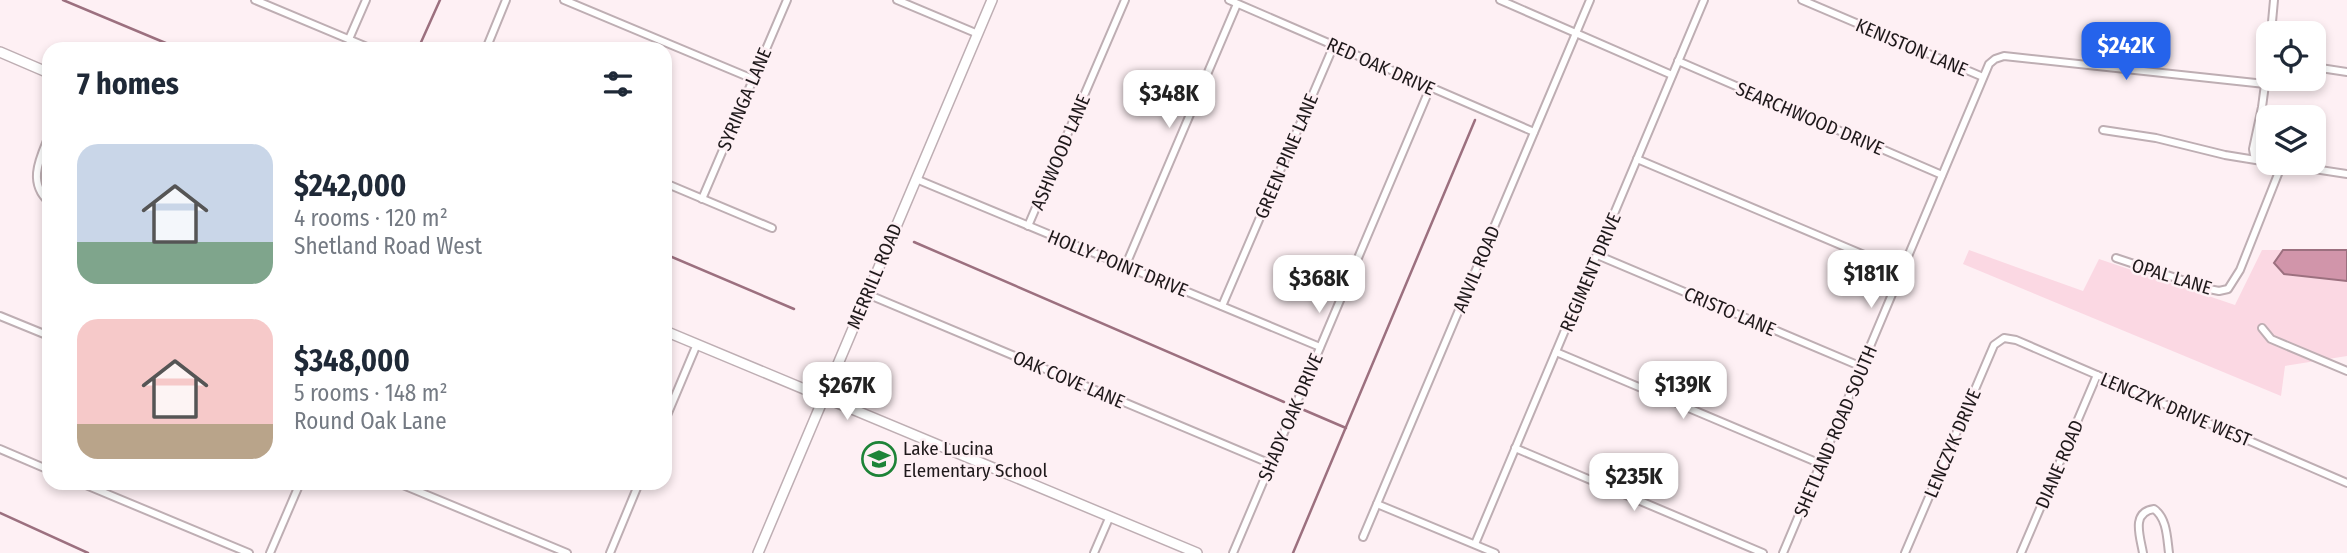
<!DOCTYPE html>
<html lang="en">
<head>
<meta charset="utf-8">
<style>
  body { margin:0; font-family:"Fira Sans Condensed",sans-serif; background:#f6f6f7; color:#1f2937; height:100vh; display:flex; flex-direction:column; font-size:26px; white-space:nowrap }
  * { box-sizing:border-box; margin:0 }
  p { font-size:23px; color:#747a83 }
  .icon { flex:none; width:38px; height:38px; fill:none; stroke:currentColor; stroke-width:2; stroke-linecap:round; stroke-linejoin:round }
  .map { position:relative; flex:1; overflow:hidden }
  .drawer { position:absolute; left:42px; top:42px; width:630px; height:448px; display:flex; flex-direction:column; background:#fff; border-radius:21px; box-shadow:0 4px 10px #0003 }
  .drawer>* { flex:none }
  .fabs { position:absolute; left:2256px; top:21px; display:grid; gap:14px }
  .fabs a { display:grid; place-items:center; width:70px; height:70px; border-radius:14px; background:#fff; box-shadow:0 4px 10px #0003; font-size:35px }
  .price { position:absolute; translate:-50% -60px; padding:0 16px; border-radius:14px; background:#fff; color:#222; font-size:23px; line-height:46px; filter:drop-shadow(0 2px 4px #0008) }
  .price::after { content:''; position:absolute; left:50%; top:42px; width:21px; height:16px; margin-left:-10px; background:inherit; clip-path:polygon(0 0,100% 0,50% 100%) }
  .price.selected { background:#2563eb; color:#fff }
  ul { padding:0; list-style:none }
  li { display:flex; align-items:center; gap:21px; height:175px; padding:0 35px }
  li span { display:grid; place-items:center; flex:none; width:196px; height:140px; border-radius:21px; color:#555 }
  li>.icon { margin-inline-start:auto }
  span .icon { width:84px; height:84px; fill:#fffc; stroke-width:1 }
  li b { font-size:30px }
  h2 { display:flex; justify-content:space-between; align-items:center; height:84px; padding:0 35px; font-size:30px }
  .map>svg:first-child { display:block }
</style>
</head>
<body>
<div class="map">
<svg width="2347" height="553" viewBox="0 0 2347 553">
  <rect width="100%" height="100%" fill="#fef0f4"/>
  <!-- green -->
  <polygon fill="#fbd8e3" points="1969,250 2083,291 2099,259 2235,305 2262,250 2283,250 2274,263 2284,274 2347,281 2347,356 2285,366 2281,396 1963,264"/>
  <!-- water -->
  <polygon fill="#d195aa" stroke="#9c707f" stroke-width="2" points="2283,250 2347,250 2347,281 2284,274 2274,263"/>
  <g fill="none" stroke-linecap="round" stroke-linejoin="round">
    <!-- stream -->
    <g stroke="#9c707f" stroke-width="2.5">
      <polyline points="63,0 180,49"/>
      <polyline points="418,49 440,0"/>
      <polyline points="914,242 1284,402"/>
      <polyline points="665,254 794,309"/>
      <polyline points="1304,410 1346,428"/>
      <polyline points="0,513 88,553"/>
      <polyline points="1293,553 1475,120"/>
    </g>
    <!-- street casing -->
    <g stroke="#beaeb3" stroke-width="10">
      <g id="street">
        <polyline points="255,0 372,49"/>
        <polyline points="564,0 753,79"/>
        <polyline points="897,0 978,34"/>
        <polyline points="1229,0 1534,132"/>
        <polyline points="1500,0 1672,75"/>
        <polyline points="1802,0 1983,77"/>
        <polyline points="2271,33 2274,0"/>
        <polyline points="349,39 366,0"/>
        <polyline points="486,49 506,0"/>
        <polyline points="1678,61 1942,175"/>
        <polyline points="2314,67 2347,72"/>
        <polyline points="2103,130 2156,138 2225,155 2268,162"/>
        <path d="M49 136C40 158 27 182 49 202"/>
        <polyline points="1637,159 1902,271"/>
        <polyline points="2261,160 2254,155 2253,149 2262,107 2268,62"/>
        <polyline points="2274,163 2347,174"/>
        <polyline points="916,179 1320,347"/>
        <polyline points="665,183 772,228"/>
        <polyline points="702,199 787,0"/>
        <polyline points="1028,226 1125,0"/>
        <polyline points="1597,255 1862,367"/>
        <polyline points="2116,258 2209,289 2219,291 2228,289 2240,270 2282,164"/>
        <polyline points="1125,267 1237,4"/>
        <polyline points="867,294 1271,464"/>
        <polyline points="1222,306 1334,45"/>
        <polyline points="0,316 49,336"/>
        <polyline points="2262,328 2271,339 2347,371"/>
        <polyline points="1556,352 1821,464"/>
        <polyline points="665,420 697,344"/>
        <polyline points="1515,448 1763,553"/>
        <polyline points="0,449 49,470"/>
        <polyline points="81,483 249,553"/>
        <polyline points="398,483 567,553"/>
        <polyline points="1377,504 1495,553"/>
        <polyline points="1363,537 1590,0"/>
        <polyline points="1475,544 1704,0"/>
        <polyline points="270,553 300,483"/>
        <polyline points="610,553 639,483"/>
        <polyline points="1094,553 1110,516"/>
        <polyline points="1233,553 1430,88"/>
        <polyline points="1783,553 1989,64 1995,59 2004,56 2265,84"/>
        <polyline points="1905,553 1994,345 2004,338 2016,340 2347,483"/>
        <polyline points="2021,553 2097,375"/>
        <path d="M2143 553C2140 536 2131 512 2154 509 2167 518 2167 538 2169 553"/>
      </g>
    </g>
    <!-- secondary casing -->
    <g stroke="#beaeb3" stroke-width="12">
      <g id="secondary">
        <polyline points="0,52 49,73"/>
        <polyline points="665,331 1197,553"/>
        <polyline points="758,553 992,0"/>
      </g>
    </g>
    <!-- street -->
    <use href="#street" stroke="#fff" stroke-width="6"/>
    <!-- secondary -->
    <use href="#secondary" stroke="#fff" stroke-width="9"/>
  </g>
  <!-- icons -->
  <defs>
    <g id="school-ring" transform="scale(1.75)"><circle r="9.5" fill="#fef0f4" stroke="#1d8337" stroke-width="1.5"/><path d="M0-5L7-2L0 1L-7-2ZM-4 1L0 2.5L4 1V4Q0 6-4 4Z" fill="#1d8337"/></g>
  </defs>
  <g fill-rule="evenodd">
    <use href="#school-ring" x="879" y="459"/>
  </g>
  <g text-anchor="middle" stroke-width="5" stroke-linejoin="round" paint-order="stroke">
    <!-- street labels -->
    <g font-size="19" fill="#1f191b" stroke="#fef0f4">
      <text transform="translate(1912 47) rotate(23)" y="7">KENISTON LANE</text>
      <text transform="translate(1381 66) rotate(24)" y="7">RED OAK DRIVE</text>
      <text transform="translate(744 99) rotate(-67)" y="7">SYRINGA LANE</text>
      <text transform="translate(1810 118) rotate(23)" y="7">SEARCHWOOD DRIVE</text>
      <text transform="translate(1060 152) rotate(-67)" y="7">ASHWOOD LANE</text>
      <text transform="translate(1286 156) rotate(-67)" y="7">GREEN PINE LANE</text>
      <text transform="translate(1118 263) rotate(22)" y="7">HOLLY POINT DRIVE</text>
      <text transform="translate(1476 269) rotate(-67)" y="7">ANVIL ROAD</text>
      <text transform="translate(1590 272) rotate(-67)" y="7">REGIMENT DRIVE</text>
      <text transform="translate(874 276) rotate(-67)" y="7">MERRILL ROAD</text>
      <text transform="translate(2172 276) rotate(17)" y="7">OPAL LANE</text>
      <text transform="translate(1730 311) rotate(23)" y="7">CRISTO LANE</text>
      <text transform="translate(1069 379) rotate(23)" y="7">OAK COVE LANE</text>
      <text transform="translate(2176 409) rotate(23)" y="7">LENCZYK DRIVE WEST</text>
      <text transform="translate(1290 417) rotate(-67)" y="7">SHADY OAK DRIVE</text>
      <text transform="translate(1835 431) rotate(-67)" y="7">SHETLAND ROAD SOUTH</text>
      <text transform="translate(1952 443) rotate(-67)" y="7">LENCZYK DRIVE</text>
      <text transform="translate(2059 464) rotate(-67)" y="7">DIANE ROAD</text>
    </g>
    <!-- poi labels -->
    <g font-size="19" fill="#1f191b" stroke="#fef0f4" text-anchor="start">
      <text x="903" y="455">Lake Lucina<tspan x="903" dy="22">Elementary School</tspan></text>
    </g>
  </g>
</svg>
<div class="fabs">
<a><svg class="icon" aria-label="locate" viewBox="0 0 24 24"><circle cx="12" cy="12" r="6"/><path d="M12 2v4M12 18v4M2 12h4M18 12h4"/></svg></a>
<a><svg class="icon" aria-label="layers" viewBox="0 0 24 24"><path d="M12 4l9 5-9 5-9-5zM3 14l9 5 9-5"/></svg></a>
</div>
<b class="price selected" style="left:2126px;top:82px">$242K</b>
<b class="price" style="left:1169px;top:130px">$348K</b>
<b class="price" style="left:1871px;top:310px">$181K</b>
<b class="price" style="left:1319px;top:315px">$368K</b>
<b class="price" style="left:1683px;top:421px">$139K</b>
<b class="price" style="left:847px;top:422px">$267K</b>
<b class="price" style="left:1634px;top:513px">$235K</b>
<section class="drawer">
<h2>7 homes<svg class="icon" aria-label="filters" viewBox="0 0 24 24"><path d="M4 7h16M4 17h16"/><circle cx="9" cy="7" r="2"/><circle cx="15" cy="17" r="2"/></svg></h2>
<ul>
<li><span style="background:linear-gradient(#c9d6e8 70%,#7fa58c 0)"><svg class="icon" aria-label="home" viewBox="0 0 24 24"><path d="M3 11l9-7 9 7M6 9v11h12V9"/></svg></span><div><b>$242,000</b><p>4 rooms · 120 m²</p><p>Shetland Road West</p></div></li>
<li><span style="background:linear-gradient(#f6c9c9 75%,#b9a48a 0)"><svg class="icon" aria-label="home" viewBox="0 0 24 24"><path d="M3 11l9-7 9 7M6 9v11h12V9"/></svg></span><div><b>$348,000</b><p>5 rooms · 148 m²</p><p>Round Oak Lane</p></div></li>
</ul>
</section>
</div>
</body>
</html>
